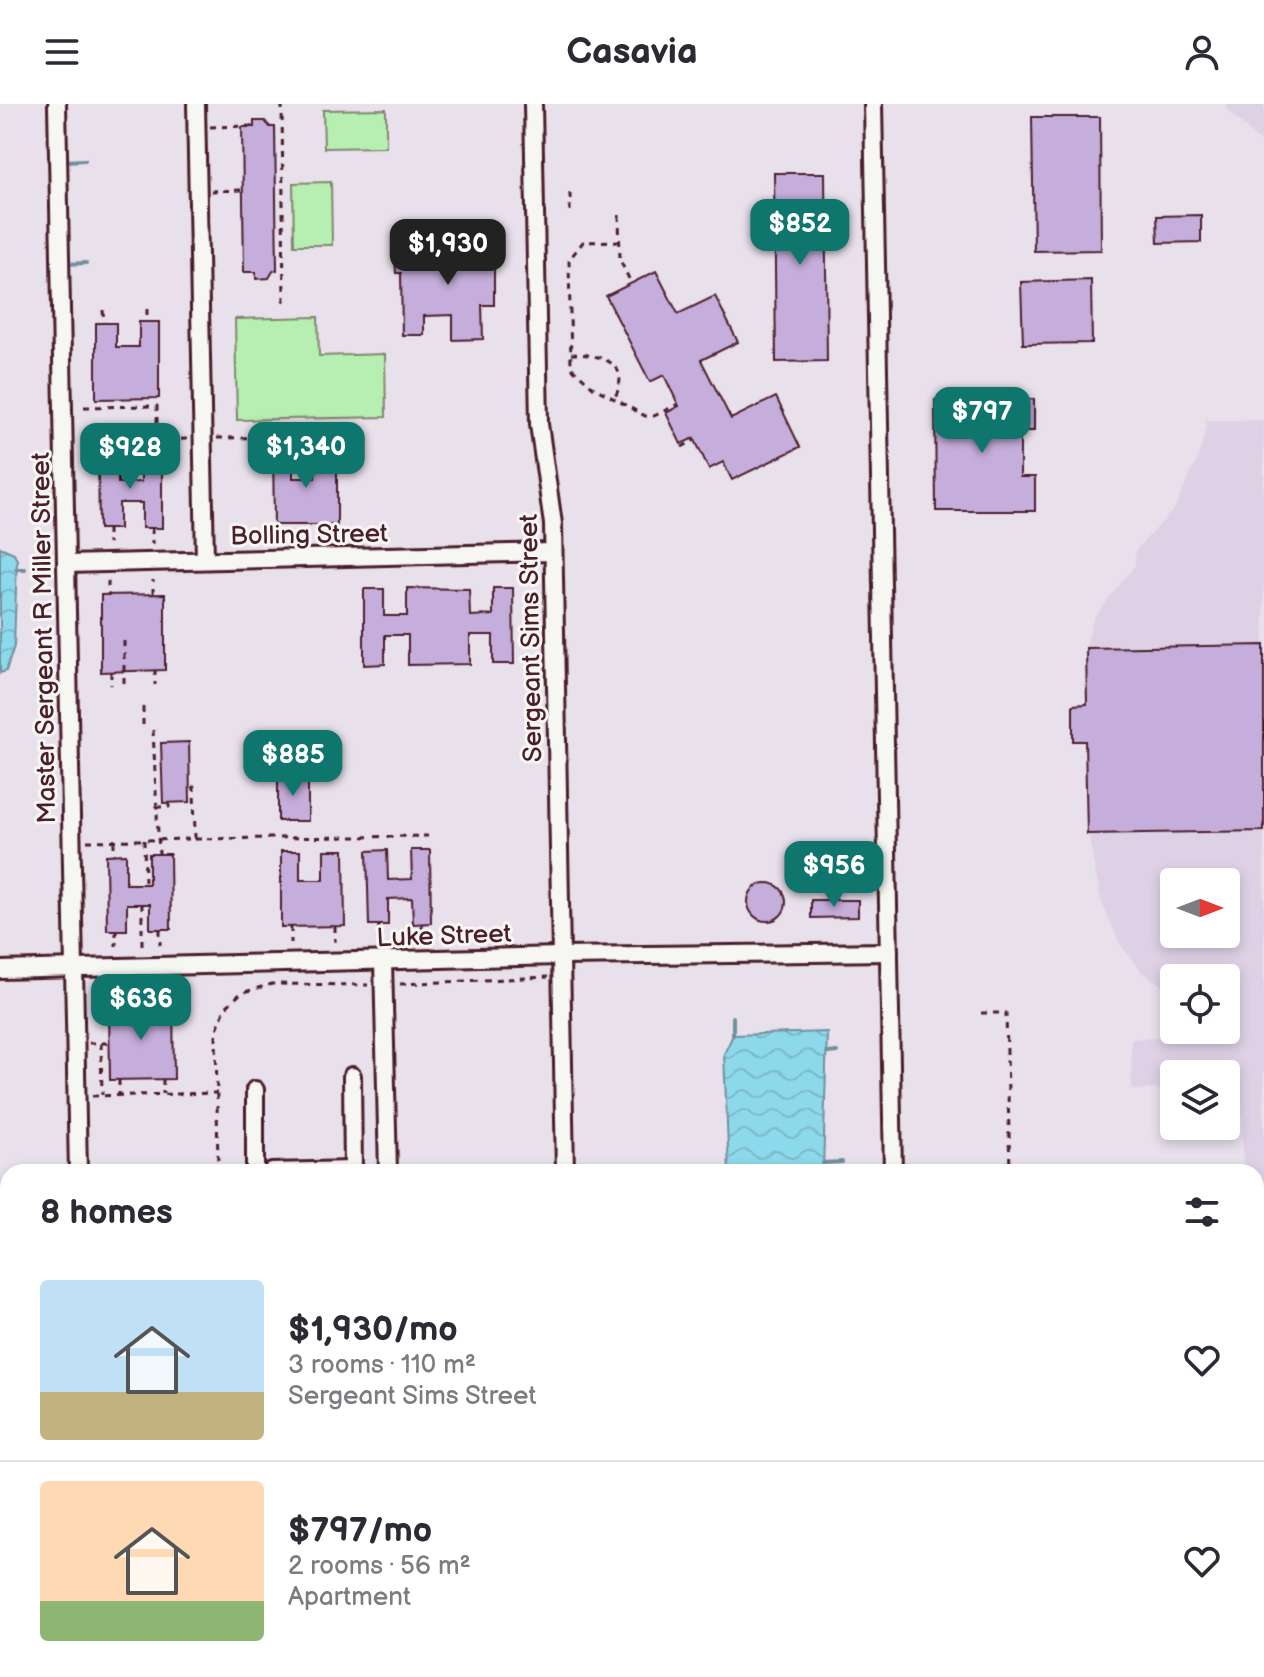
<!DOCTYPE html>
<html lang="en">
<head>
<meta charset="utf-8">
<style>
  body { margin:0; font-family:"Balsamiq Sans",sans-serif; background:#f2f2f3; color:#2b2b33; height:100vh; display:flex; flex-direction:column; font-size:30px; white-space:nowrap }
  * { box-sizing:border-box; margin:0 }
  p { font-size:26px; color:#7c7c81 }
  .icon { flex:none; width:44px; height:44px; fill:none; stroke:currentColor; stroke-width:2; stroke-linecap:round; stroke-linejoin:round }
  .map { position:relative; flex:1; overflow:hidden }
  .panel { position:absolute; left:0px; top:1060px; width:1264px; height:514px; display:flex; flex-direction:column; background:#fff; border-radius:24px 24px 0 0; box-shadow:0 4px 12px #0003 }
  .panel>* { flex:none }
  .needle { width:52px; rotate:90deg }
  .controls { position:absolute; left:1160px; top:764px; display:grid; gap:16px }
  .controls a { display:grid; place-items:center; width:80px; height:80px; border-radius:8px; background:#fff; box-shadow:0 4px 12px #0003; font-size:40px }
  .price { position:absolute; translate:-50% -68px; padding:0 18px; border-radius:16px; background:#0f766e; color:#fff; font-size:26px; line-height:52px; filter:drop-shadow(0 2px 4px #0008) }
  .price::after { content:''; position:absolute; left:50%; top:48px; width:24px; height:18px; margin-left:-12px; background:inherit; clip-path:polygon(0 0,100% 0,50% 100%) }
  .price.active { background:#222; color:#fff }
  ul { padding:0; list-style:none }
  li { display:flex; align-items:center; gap:24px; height:200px; padding:0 40px }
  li+li { border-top:2px solid #e1e1e2 }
  li span { display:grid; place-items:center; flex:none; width:224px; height:160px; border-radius:8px; color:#555 }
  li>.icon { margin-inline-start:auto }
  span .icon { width:96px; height:96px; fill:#fffc; stroke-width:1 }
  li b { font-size:34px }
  h2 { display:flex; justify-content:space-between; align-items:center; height:96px; padding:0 40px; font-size:34px }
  header { display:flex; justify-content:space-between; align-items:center; height:104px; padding:0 40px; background:#fff; font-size:36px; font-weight:700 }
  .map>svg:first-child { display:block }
</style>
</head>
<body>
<header><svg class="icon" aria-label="menu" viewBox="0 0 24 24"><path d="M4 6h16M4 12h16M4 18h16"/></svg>Casavia<svg class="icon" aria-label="person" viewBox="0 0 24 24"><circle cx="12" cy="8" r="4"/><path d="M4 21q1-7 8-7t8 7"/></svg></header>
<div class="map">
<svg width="1264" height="1573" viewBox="0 0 1264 1573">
  <defs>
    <pattern id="water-waves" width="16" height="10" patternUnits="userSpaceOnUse" patternTransform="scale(2)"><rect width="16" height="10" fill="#8cd9eb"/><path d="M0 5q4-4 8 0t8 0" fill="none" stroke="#7abaca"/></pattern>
  </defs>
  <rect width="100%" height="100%" fill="#e8e0eb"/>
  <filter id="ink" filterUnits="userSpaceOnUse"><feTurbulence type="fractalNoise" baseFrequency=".0125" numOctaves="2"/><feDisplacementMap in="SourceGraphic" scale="16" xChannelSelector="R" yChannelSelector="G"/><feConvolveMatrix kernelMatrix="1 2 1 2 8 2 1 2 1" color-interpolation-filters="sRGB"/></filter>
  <g filter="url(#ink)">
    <!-- built -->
    <g fill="#ded1e6" fill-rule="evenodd">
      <polygon points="1226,0 1264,0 1264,42 1226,5"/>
      <polygon points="1203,316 1264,316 1264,541 1085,544 1094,514 1135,461 1135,447 1175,404 1198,354 1207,321"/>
      <path d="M1264 727V1573H1252V1566H1256V1068H1243L1242 1002 1234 987 1226 984V970H1174V985L1132 986 1131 935 1230 931 1235 924 1236 903 1226 902V874H1174V889L1142 868 1120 840 1101 797 1088 730ZM1174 778H1226V830H1174Z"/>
    </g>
    <!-- pitch -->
    <g fill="#b7efb2" stroke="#80876e" stroke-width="2">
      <polygon points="386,5 386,43 324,44 323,6"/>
      <polygon points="331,78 332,141 294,141 293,79"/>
      <polygon points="318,213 319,252 385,250 386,313 237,316 235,215"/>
    </g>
    <!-- water -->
    <g fill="url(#water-waves)" stroke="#728f9e" stroke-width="2">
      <polygon points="0,443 14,449 17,456 14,542 6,567 0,569"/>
      <polygon points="827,928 823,1068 729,1068 724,950 733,931"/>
    </g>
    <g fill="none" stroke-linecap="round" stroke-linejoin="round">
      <!-- stream -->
      <g stroke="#728f9e" stroke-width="4">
        <polyline points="63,57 85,56"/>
        <polyline points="65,160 86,159"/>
        <polyline points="16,465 25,465"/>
        <polyline points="733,913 733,931"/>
        <polyline points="828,949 837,948"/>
        <polyline points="823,1059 842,1058"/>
      </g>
    </g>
    <!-- building -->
    <g fill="#c6aedc" stroke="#4a1f2b" stroke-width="2">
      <polygon points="1032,13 1100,13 1101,146 1034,147"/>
      <polygon points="254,17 265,17 270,23 275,23 277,166 273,167 269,174 256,175 256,168 244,168 242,23 254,23"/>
      <polygon points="774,69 825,69 827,257 776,258"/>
      <polygon points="1201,111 1201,138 1158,139 1157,112"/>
      <polygon points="450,127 481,127 481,161 494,161 494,201 482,201 483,235 453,236 453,211 424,212 424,231 402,231 401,169 396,169 395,153 450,152"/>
      <polygon points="656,167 678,210 715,192 738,238 701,256 731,315 776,293 800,343 732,376 723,358 709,365 694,334 681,340 666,309 679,302 664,271 650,278 606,192"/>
      <polygon points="1091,176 1092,239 1023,240 1021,178"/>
      <polygon points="139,218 159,218 159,294 96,295 96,219 116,219 116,243 139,243"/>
      <polygon points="1034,295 1034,327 1020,327 1020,373 1035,373 1035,407 936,407 935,296"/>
      <polygon points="315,344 337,344 337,421 274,421 273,345 293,345 293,374 315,374"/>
      <polygon points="162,347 162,424 142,424 142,399 119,399 119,425 99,425 98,349 118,349 118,379 141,378 141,348"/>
      <polygon points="407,484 469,485 470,512 493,511 493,484 513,484 514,560 493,560 493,531 470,531 470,560 408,561 408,531 385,531 385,560 364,561 364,485 384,485 384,512 407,512"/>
      <polygon points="165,490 165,566 101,568 101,491"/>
      <polygon points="1264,541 1264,727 1087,730 1085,637 1073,637 1073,601 1087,600 1086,544"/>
      <polygon points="189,638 190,698 163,699 161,639"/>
      <rect x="278" y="670" width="30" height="47"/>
      <polygon points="324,746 344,746 345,822 281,823 281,747 300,747 300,776 324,776"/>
      <polygon points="387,746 388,776 412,775 411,746 430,746 431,819 413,820 412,794 388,795 388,821 369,821 367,747"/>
      <polygon points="126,750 126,780 149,780 149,750 170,750 171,825 150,825 150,800 127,800 127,826 107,826 106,751"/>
      <circle cx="767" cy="798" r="19"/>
      <polygon points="811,796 858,796 858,813 811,814"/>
      <polygon points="109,900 173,900 174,975 110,976"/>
    </g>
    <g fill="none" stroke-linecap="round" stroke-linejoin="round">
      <!-- minor casing -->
      <g stroke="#4a1f2b" stroke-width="22">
        <g id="minor">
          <polyline points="57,0 78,1068"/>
          <polyline points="196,0 205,456"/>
          <polyline points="533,0 539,320 553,420 565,1068"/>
          <polyline points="873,0 893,1068"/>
          <polyline points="66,460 553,448"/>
          <polyline points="383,857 388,1068"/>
          <polyline points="0,866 560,852 889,848"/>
          <polyline points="352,972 353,1068"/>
          <polyline points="255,1068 255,986"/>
          <polyline points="272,1068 353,1066"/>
          <polyline points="0,1402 8,1402"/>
          <polyline points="88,1566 88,1573"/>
          <polyline points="562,1566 562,1573"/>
          <polyline points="902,1566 903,1573"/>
        </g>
      </g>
      <!-- path -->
      <g stroke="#4a1f2b" stroke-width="3" stroke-dasharray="6 6" stroke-linecap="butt">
        <polyline points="282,0 284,200"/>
        <polyline points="210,23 254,22"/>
        <polyline points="211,87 243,86"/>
        <polyline points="570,89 570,112"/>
        <polyline points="619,111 620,156 631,179"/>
        <polyline points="620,137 583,138 569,156 571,263 593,283 645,312 654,312 678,300"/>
        <polyline points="147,205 147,218"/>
        <polyline points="103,206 104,219"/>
        <path d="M571 250C599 250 634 258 614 295"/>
        <polyline points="84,303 157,302 157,335"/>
        <polyline points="217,334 325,333 325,344"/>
        <polyline points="150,335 150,347"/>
        <polyline points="107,336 107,349"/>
        <polyline points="85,337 189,335"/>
        <polyline points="682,343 695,336"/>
        <polyline points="281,345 281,334"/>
        <polyline points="152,424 152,440"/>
        <polyline points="108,425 108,440"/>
        <polyline points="108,477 108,491"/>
        <polyline points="153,490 153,476"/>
        <polyline points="124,537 124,581"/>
        <polyline points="155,566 155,581"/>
        <polyline points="111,568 111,581"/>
        <polyline points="143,603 143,626"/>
        <polyline points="153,626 159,750"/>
        <polyline points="156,703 169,703 169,699"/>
        <polyline points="195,735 428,732"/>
        <polyline points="144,736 145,780"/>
        <polyline points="87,737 195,735 194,683 190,683"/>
        <polyline points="114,737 114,751"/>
        <polyline points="422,819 422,836"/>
        <polyline points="335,822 335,838"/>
        <polyline points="291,823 291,839"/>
        <polyline points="160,825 160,841"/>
        <polyline points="116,826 116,842"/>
        <polyline points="378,837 379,821"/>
        <polyline points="142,841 142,800"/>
        <polyline points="400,880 548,873"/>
        <polyline points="981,909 1006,909 1010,1068"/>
        <polyline points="89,939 109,939"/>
        <polyline points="101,939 102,991"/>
        <polyline points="163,975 163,990"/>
        <polyline points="119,976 119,991"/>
        <polyline points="92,992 217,989"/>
        <polyline points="218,1068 216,928 225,904 241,889 272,880 368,881"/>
        <polyline points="0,1522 8,1539"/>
        <polyline points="0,1560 8,1560"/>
        <polyline points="228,1566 228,1573"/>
        <polyline points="1020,1566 1021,1573"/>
      </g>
      <!-- minor -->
      <use href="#minor" stroke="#f6f6f2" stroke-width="16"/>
    </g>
  </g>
  <g text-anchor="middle" stroke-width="6" stroke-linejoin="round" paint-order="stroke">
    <!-- street labels -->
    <g font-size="26" fill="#4a1f2b" stroke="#f6f6f2">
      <text transform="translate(309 430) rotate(-1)" y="9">Bolling Street</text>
      <text transform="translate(43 534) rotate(-91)" y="9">Master Sergeant R Miller Street</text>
      <text transform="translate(530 534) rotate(-91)" y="9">Sergeant Sims Street</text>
      <text transform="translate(444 831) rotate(-2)" y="9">Luke Street</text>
    </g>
  </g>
</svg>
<div class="controls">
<a><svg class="needle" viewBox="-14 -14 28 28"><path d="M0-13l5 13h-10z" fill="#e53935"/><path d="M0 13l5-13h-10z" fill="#7c7c81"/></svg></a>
<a><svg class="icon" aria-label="locate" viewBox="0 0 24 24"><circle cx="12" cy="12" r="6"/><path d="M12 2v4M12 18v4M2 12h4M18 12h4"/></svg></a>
<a><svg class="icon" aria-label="layers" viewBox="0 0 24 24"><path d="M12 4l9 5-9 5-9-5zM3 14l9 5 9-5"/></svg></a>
</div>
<b class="price" style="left:800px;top:163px">$852</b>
<b class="price active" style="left:448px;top:183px">$1,930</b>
<b class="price" style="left:982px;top:351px">$797</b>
<b class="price" style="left:306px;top:386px">$1,340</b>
<b class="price" style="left:130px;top:387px">$928</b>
<b class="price" style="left:293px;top:694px">$885</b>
<b class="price" style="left:834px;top:805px">$956</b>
<b class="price" style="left:141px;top:938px">$636</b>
<section class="panel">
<h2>8 homes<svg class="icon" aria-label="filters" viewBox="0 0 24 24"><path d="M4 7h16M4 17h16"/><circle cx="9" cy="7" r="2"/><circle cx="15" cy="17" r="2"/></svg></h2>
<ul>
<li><span style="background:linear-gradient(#bfe0f5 70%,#c2b280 0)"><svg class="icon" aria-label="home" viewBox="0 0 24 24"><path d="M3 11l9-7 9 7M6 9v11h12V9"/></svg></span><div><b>$1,930/mo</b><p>3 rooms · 110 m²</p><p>Sergeant Sims Street</p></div><svg class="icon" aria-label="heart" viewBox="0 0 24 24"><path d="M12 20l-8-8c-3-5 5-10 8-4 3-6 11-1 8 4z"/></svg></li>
<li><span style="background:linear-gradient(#ffd9b3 75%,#8fb573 0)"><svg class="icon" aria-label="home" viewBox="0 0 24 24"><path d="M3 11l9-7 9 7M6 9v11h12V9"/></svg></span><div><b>$797/mo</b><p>2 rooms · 56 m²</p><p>Apartment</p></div><svg class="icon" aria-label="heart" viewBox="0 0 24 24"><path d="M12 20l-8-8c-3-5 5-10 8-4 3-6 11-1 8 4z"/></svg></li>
</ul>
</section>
</div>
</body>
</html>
